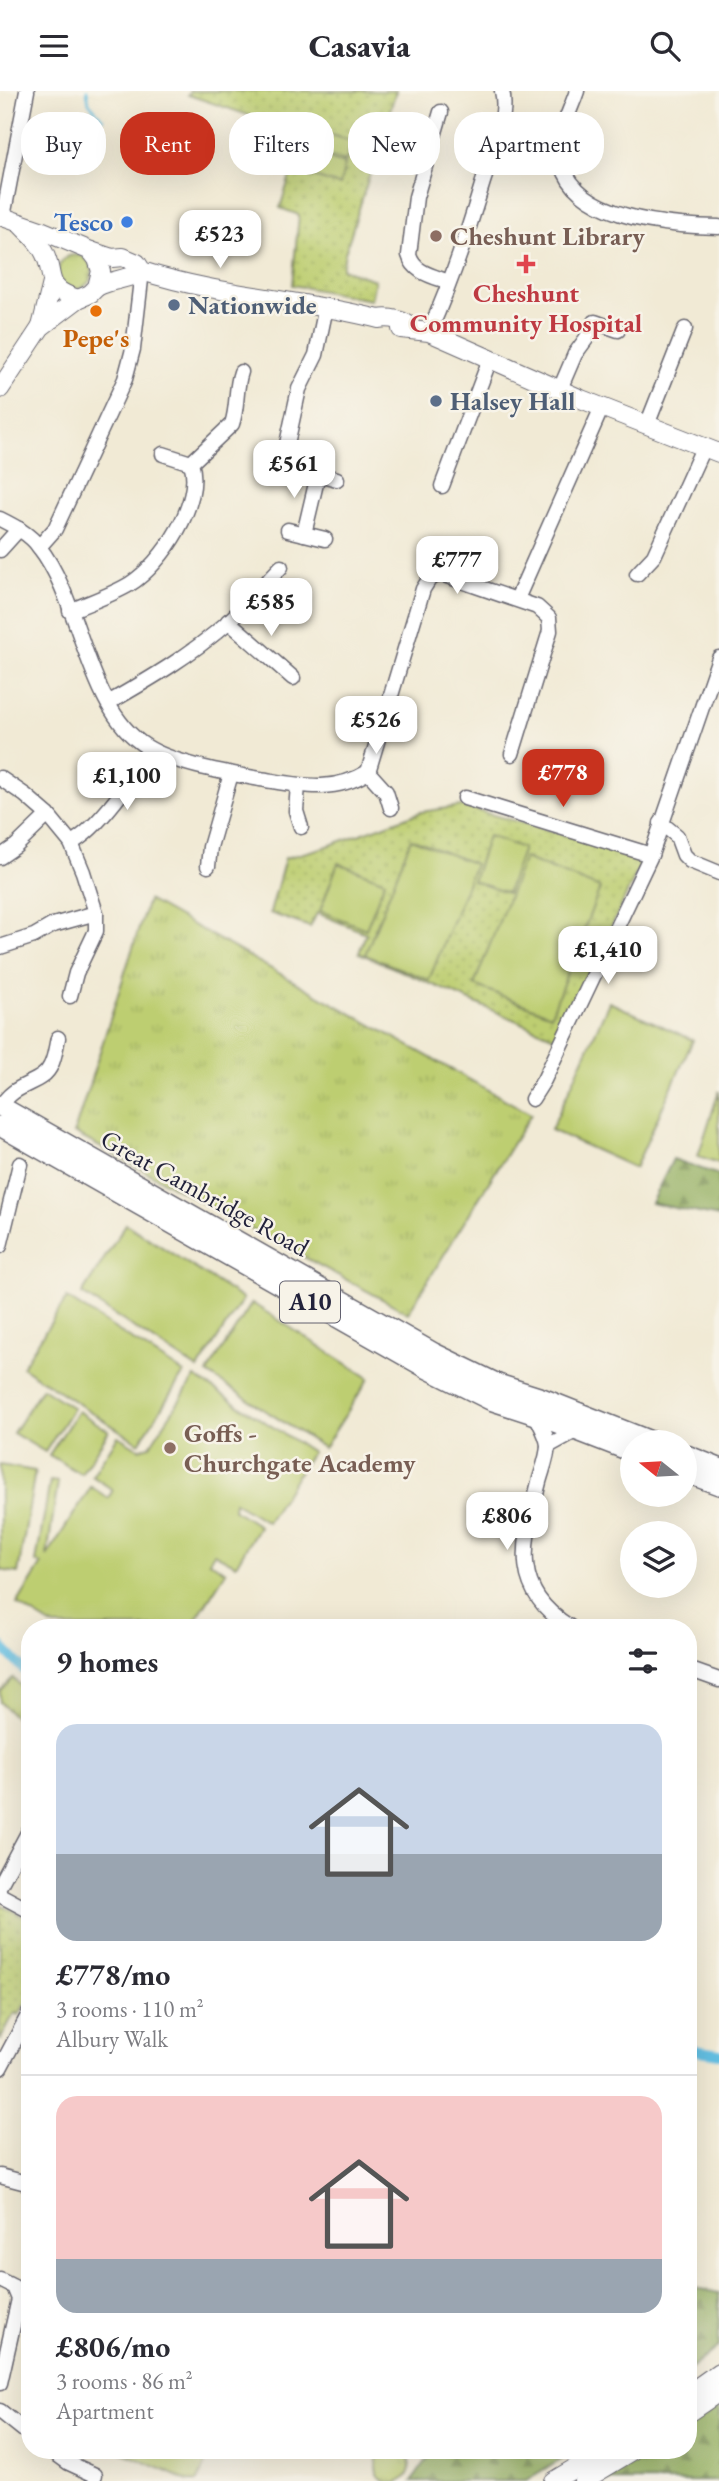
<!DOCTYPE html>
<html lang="en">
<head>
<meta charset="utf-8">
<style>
  body { margin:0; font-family:"EB Garamond",serif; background:#f7f7f7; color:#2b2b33; height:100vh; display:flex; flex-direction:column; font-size:26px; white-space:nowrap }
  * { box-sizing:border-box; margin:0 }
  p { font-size:23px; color:#7c7c81 }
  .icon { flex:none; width:38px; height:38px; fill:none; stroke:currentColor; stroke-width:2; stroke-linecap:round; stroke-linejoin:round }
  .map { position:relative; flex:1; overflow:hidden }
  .drawer { position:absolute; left:21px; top:1528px; width:676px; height:840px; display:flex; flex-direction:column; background:#fff; border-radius:28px; box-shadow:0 7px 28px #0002 }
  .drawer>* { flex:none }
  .banner { position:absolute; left:21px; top:21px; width:677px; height:63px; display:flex; gap:14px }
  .needle { width:46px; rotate:288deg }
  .tools { position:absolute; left:620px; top:1339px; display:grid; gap:14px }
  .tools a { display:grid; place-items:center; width:77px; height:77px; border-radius:50%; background:#fff; box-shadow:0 7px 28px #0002; font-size:35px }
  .price { position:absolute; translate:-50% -60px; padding:0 16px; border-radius:14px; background:#fff; color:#222; font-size:23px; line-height:46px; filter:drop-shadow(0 2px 4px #0008) }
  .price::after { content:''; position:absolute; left:50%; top:42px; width:21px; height:16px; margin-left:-10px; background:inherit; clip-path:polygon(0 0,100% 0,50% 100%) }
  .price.current { background:#c8321e; color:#fff }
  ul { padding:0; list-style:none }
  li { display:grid; align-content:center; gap:14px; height:371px; padding:0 35px }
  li+li { border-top:2px solid #e1e1e2 }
  li span { display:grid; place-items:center; height:217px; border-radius:21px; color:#555 }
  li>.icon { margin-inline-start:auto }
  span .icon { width:126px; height:126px; fill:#fffc; stroke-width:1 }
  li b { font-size:30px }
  h2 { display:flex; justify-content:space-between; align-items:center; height:84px; padding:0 35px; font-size:30px }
  .pill { padding:0 24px; border-radius:28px; background:#fff; box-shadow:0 7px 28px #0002; font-size:24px; line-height:63px }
  .pill.current { background:#c8321e; color:#fff }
  header { display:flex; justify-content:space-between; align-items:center; height:91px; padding:0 35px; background:#fff; font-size:32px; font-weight:800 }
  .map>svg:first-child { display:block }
</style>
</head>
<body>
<header><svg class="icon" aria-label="menu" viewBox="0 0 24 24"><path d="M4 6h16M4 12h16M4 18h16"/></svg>Casavia<svg class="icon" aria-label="search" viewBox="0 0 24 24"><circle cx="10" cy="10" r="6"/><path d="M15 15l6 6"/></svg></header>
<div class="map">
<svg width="719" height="2390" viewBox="0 0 719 2390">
  <defs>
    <pattern id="grass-tufts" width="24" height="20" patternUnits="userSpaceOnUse" patternTransform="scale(1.75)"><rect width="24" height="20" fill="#bdce71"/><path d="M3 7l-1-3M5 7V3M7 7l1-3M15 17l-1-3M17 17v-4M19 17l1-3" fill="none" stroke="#a2b163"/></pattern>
    <pattern id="forest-firs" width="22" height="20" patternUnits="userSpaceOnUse" patternTransform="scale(1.75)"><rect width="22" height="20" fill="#96b163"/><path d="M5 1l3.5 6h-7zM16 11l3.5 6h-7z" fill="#7a9053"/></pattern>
    <pattern id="park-dots" width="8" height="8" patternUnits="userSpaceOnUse" patternTransform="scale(1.75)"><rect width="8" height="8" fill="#bdce71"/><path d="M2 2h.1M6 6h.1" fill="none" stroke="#a2b163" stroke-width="1.8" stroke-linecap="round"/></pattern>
  </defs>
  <rect width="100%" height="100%" fill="#f7f3e8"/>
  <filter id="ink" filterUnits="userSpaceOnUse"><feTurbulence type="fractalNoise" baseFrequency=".0143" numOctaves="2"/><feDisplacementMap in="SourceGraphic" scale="14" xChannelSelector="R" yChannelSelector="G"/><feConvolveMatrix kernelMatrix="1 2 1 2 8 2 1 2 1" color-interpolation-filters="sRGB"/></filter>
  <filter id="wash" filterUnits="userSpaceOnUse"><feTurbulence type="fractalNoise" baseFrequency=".00686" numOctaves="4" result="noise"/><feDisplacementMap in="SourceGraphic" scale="28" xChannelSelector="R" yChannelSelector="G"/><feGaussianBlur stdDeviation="1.57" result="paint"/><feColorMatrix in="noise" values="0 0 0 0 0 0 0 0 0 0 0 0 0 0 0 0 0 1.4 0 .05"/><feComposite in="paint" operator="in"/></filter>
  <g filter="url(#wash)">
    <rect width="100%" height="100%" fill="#f1ead5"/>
    <!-- grass -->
    <g fill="url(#grass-tufts)" stroke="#707856" stroke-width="2">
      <circle cx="75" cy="181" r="17"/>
      <polygon points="148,809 531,1023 408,1222 74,1042"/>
      <polygon points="13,1587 30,1605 30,1629 24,1635 0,1611 0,1600"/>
      <circle cx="393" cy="2375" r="17"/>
    </g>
    <!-- forest -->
    <g fill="url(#forest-firs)" stroke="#5c6a4f" stroke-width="2">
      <polygon points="673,1068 719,1084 719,1126 651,1112"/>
      <polygon points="695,2197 719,2202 719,2255 688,2280 688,2201"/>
      <polygon points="719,2316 719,2390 606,2390 653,2359 688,2359 688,2336"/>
      <polygon points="434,2359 578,2359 526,2390 412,2390"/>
    </g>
    <!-- park -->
    <g fill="url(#park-dots)" stroke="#707856" stroke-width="2">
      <polygon points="190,0 396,0 345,162 342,178 375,189 371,209 292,194 299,124 280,117 295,69 285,66 293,39 188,4"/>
      <polygon points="461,715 644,766 559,948 359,862 366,842 317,822 310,836 270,822 285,767 325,756 421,721"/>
      <polygon points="0,1813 30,1829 30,1904 19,1924 14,1922 0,1950"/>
    </g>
    <!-- garden -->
    <g fill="#bdce71" stroke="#707856" stroke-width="2">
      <polygon points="313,39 352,50 346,70 307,59"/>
      <polygon points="306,62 345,73 340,94 300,82"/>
      <polygon points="488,745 523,757 507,802 473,790"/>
      <polygon points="411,748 475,773 429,889 365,864"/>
      <polygon points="524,767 600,797 551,924 474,894"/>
      <polygon points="338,772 385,790 366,838 320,820"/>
      <polygon points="609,911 693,949 635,1077 551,1039"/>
      <polygon points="719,1000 719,1072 698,1065"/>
      <polygon points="126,1133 243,1208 198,1278 82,1203"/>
      <polygon points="67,1207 184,1282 139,1352 22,1276"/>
      <polygon points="252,1212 369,1287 324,1357 207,1282"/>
      <polygon points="195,1286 312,1361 267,1431 234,1411 233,1418 259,1435 236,1474 214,1462 209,1470 226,1481 191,1536 54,1536 17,1513 42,1473 36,1471 50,1390 58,1391 47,1465 91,1396 108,1407 113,1399 92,1385 118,1345 139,1358 150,1355"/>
      <polygon points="42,1297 73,1317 45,1361 13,1342"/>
      <polygon points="78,1320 109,1340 81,1383 49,1364"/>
      <polygon points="0,1374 35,1380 18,1482 0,1479"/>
      <polygon points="117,2359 211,2359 198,2390 189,2390"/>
    </g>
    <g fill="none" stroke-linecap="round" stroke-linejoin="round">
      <!-- stream -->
      <polyline stroke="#64bfe2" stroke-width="2.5" points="87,0 89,12 103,28"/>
      <!-- canal -->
      <g stroke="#64bfe2" stroke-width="10">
        <polyline points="0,1554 30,1585"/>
        <polyline points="688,1958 719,1963"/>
      </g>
    </g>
  </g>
  <g filter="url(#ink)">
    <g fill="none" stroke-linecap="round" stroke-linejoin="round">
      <!-- minor casing -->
      <g stroke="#6a6871" stroke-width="17">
        <g id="minor">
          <path d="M577 0C571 18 560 38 560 57 561 128 667 135 719 136"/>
          <path d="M441 21 416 106 409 164C414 182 433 185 449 191"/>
          <polyline points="3,126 27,0"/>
          <polyline points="326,216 316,264 299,298 285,362 293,376 337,388"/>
          <path d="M429 241C451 193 467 144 482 94 490 68 509 27 502 0"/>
          <polyline points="560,298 575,263 586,248 595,231 618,239"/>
          <polyline points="647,334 685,238"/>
          <polyline points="163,363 191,372"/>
          <polyline points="442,395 490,268"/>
          <path d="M0 428C14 435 30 443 39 456 82 510 86 619 147 656 174 673 228 682 260 688 299 694 333 703 368 681L386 701 391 717"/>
          <polyline points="288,439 325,448"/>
          <polyline points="304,443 318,384"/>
          <polyline points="39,456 55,438 125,288 133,258 142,180"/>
          <polyline points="0,459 19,438"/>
          <polyline points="637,483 654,465 703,357"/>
          <polyline points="517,508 602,316"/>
          <path d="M70 520C90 511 112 504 130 493 162 473 204 410 191 372L232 333C238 316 235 298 241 281"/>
          <polyline points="228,530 293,587"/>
          <path d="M108 612C150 588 191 564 227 532 246 515 263 495 281 476"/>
          <polyline points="368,681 423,498 430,487 441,483 537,516 549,527 550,540 512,663"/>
          <polyline points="0,687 25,704 48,724 71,752 83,781 96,822 96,840 76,882 70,905"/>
          <polyline points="298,694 296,720 301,736"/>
          <polyline points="465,707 651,764"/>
          <polyline points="661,732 677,745 684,764 690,770 719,782"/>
          <path d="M71 752C97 739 137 684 149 658"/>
          <polyline points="0,766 16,755 48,724"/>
          <polyline points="208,775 210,756 231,683"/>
          <polyline points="0,856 34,845 53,834 96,822"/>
          <polyline points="532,1008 544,989 651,764 719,567"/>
          <path d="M1 1016C13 991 43 994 51 974 55 966 56 955 58 947"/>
          <polyline points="0,1155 20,1073"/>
          <path d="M536 1324C540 1333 547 1344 548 1354 548 1365 542 1380 539 1391 524 1451 509 1498 570 1536"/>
          <polyline points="548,1355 577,1339"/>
          <polyline points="688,1578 719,1589"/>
          <polyline points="0,1794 30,1738"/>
          <polyline points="0,1804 30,1820"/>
          <polyline points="0,1977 30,1921"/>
          <polyline points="0,2085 30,2093"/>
          <polyline points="0,2189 14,2196 19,2208 0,2292"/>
          <polyline points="0,2320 30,2344"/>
          <polyline points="51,2359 69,2372 95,2384"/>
        </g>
      </g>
      <!-- major casing -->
      <g stroke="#6a6871" stroke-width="20">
        <g id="major">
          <path d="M0 125 43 140 91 160 112 167 123 166 137 172 142 180C219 205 301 208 379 228 389 226 405 229 412 237"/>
          <path d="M20 133C28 141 37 149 42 158 58 184 40 196 78 208"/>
          <path d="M97 196C111 188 129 189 142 180"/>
          <polyline points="41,236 52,192"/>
          <polyline points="401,238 429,241 581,308 719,362"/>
          <polyline points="0,298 41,236 78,208 90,203 97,196 101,180 97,168 91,160"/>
          <polyline points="688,2303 719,2281"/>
          <polyline points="688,2322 719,2301"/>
          <polyline points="553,2390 605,2359"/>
          <polyline points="583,2390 634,2359"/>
        </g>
      </g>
      <!-- highway casing -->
      <g stroke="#6a6871" stroke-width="22">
        <g id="highway">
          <polyline points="0,1015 434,1262 498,1293 542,1307 653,1351"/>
          <polyline points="0,1035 428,1278 490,1309 536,1324 632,1361"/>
          <polyline points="684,1363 719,1377"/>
          <polyline points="684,1381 719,1394"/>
        </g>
      </g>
      <!-- minor -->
      <use href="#minor" stroke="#fff" stroke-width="14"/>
      <!-- major -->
      <use href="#major" stroke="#fff" stroke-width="18"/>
      <!-- highway -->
      <use href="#highway" stroke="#fff" stroke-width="19"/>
    </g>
  </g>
  <!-- markers -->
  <circle fill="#3f7fe0" stroke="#f7f3e8" stroke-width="2.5" cx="127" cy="131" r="7"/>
  <g fill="#8d6e63" stroke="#f7f3e8" stroke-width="2.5">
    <circle cx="436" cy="145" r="7"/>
    <circle cx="170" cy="1357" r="7"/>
  </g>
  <path fill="#e0444e" stroke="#f7f3e8" stroke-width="2.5" d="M522.5 162.5h7v7h7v7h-7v7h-7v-7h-7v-7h7z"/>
  <g fill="#5c6f8a" stroke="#f7f3e8" stroke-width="2.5">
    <circle cx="174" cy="214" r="7"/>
    <circle cx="436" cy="310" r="7"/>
  </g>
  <circle fill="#e8710a" stroke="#f7f3e8" stroke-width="2.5" cx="96" cy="220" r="7"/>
  <g text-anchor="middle" stroke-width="5" stroke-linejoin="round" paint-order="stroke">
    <!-- shield labels -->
    <rect fill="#f7f3e8" stroke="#62616f" stroke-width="2" x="280" y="1190.5" width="60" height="41" rx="5"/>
    <g font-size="24" font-weight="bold" fill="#22223b">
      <text x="310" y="1219">A10</text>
    </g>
    <!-- shop labels -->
    <g font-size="26" font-weight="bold" fill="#366cbe" stroke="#f7f3e8" text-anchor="end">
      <text x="113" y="140">Tesco</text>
    </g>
    <!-- education labels -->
    <g font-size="26" font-weight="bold" fill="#785e54" stroke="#f7f3e8" text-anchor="start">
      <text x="450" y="154">Cheshunt Library</text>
      <text x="184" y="1351">Goffs -<tspan x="184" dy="30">Churchgate Academy</tspan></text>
    </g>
    <!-- health labels -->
    <g font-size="26" font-weight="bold" fill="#be3a42" stroke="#f7f3e8">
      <text x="526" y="211">Cheshunt<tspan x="526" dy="30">Community Hospital</tspan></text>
    </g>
    <!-- service labels -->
    <g font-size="26" font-weight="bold" fill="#4e5e75" stroke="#f7f3e8" text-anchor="start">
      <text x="188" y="223">Nationwide</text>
      <text x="450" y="319">Halsey Hall</text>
    </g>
    <!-- food labels -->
    <g font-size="26" font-weight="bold" fill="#c56008" stroke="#f7f3e8">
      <text x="96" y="256">Pepe's</text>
    </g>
    <!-- street labels -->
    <g font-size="26" fill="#22223b" stroke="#f7f3e8">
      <text transform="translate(205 1102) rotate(29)" y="9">Great Cambridge Road</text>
    </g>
  </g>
</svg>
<div class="tools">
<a><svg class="needle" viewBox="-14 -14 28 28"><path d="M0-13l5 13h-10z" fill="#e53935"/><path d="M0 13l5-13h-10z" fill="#7c7c81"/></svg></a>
<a><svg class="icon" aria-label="layers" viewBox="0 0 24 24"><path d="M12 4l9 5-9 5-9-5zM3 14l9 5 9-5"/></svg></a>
</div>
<b class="price" style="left:220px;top:179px">£523</b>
<b class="price" style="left:294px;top:409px">£561</b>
<b class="price" style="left:457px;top:505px">£777</b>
<b class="price" style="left:271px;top:547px">£585</b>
<b class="price" style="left:376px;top:665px">£526</b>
<b class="price current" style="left:563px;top:718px">£778</b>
<b class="price" style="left:127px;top:721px">£1,100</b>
<b class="price" style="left:608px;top:895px">£1,410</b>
<b class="price" style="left:507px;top:1461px">£806</b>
<div class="banner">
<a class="pill">Buy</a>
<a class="pill current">Rent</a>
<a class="pill">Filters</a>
<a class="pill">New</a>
<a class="pill">Apartment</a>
</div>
<section class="drawer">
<h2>9 homes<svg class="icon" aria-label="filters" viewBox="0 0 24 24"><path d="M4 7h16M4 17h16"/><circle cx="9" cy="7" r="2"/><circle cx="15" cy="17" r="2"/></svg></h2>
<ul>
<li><span style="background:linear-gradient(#c9d6e8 60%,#9aa5b1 0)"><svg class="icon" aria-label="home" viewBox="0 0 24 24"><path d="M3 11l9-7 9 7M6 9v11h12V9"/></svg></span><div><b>£778/mo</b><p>3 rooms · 110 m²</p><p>Albury Walk</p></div></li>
<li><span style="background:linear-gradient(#f6c9c9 75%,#9aa5b1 0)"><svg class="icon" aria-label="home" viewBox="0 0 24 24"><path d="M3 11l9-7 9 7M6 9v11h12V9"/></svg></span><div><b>£806/mo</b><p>3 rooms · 86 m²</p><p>Apartment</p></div></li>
</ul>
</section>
</div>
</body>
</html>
